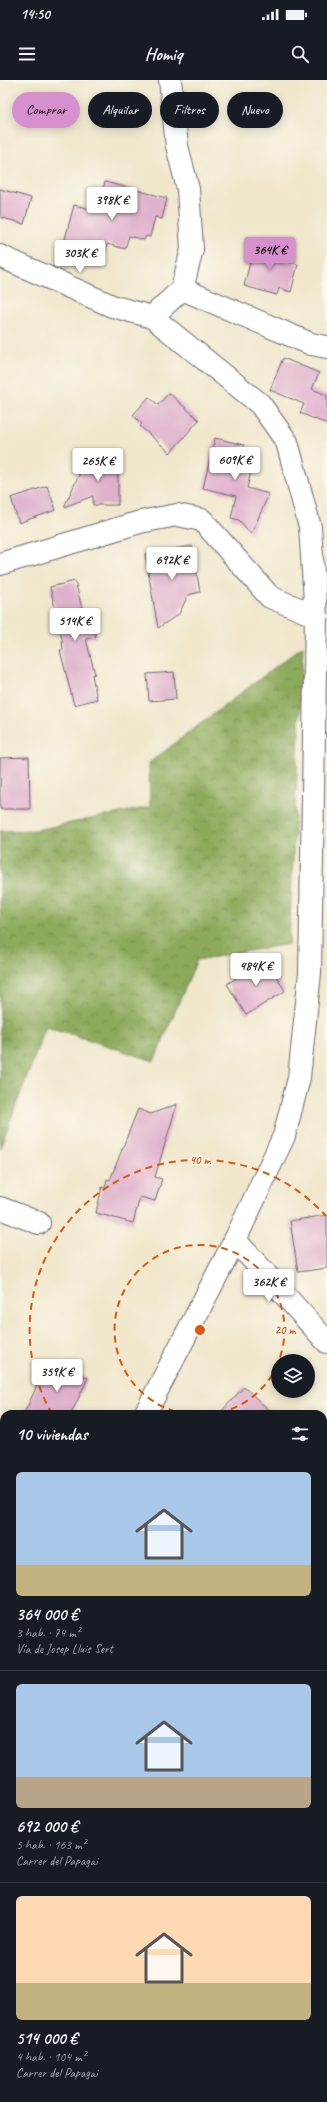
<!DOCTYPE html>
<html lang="es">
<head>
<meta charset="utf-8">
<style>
  body { margin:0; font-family:Caveat,sans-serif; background:#20242c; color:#f1f3f6; height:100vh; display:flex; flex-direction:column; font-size:15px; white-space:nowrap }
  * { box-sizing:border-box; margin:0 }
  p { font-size:13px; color:#9ea1a6 }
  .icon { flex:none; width:22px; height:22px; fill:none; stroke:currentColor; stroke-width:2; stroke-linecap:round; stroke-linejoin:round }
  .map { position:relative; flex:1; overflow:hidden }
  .panel { position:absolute; left:0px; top:1330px; width:327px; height:692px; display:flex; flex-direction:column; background:#171b24; border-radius:12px 12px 0 0; box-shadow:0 2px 10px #0003 }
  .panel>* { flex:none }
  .hud { position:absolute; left:12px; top:12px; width:303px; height:36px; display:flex; gap:8px }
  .buttons { position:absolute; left:271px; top:1274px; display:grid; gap:8px }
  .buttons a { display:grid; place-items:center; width:44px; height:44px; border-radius:50%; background:#171b24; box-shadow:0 2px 10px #0003; font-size:20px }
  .price { position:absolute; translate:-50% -34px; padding:0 9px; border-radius:4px; background:#fff; color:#222; font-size:13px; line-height:26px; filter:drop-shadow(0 1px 2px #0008) }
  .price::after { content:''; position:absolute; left:50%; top:24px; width:12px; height:9px; margin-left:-6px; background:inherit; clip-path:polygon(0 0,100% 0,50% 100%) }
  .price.selected { background:#d690ce; color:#111 }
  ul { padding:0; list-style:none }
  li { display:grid; align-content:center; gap:8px; height:212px; padding:0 16px }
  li+li { border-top:1px solid #363941 }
  li span { display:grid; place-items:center; height:124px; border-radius:6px; color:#555 }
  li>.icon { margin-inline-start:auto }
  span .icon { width:72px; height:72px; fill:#fffc; stroke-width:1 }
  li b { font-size:17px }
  h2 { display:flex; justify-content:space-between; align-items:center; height:48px; padding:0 16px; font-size:17px }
  .chip { padding:0 14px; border-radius:18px; background:#171b24; box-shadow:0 2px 10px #0003; font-size:14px; line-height:36px }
  .chip.selected { background:#d690ce; color:#111 }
  .status { display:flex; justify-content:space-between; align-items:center; height:28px; padding:0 20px; background:#171b24; direction:ltr }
  .status svg { height:11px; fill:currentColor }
  header { display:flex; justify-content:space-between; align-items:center; height:52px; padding:0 16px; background:#171b24; font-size:18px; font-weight:600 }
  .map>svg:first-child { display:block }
</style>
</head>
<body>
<div class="status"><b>14:50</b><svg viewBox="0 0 49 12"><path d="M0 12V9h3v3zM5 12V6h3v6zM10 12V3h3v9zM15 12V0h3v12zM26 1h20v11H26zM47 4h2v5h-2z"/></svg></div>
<header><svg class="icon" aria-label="menu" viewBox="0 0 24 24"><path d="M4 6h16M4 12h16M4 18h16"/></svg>Homiq<svg class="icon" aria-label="search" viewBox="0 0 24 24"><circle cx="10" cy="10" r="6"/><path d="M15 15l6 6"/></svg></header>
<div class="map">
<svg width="327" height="2022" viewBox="0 0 327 2022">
  <defs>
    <pattern id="forest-crowns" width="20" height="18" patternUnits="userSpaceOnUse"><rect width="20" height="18" fill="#8daa5c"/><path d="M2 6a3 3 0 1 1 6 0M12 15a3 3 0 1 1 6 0" fill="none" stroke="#738a4d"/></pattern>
  </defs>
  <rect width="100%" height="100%" fill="#fbf7ec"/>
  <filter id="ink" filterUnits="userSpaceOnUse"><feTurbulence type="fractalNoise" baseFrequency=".025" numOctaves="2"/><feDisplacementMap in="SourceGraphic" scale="8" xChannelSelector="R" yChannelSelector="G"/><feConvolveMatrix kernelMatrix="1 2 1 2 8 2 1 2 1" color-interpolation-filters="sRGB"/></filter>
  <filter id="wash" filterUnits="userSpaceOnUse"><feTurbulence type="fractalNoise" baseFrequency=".012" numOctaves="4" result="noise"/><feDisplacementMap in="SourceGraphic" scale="16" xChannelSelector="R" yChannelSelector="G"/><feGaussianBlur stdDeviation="0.9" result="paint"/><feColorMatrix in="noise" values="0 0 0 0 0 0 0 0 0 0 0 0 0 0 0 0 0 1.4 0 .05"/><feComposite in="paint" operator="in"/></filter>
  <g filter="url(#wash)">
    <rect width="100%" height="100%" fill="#f0e7cc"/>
    <!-- forest -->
    <g fill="url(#forest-crowns)" stroke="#58664c">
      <polygon points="303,566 289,864 197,880 154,981 46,946 0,1068 0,751 36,750 150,727 149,683"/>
      <polygon points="327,1682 327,2022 147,2022 148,2018 323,2018 323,1684"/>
    </g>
    <g id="blocks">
      <!-- building -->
      <g fill="#dfb0cc">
        <polygon points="105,102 167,118 162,139 155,137 150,157 146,156 144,160 129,156 125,169 107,164 104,177 86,172 84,179 61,174 74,125 91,129 95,117 100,119"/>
        <polygon points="0,109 31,118 24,144 0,137"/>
        <polygon points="255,163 285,171 282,180 298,184 291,212 279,208 277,215 244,206"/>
        <polygon points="283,278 319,293 312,309 327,315 327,344 300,333 304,324 270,310"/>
        <polygon points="169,313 199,340 170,373 140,346 142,344 133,335 149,317 158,325"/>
        <polygon points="215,358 244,365 241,376 254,379 247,408 269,414 251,454 239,440 231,438 236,416 203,408"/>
        <polygon points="93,374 118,374 118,425 93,425 93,416 64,427 84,384 93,384"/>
        <polygon points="47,406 56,430 19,443 11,418"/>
        <polygon points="192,466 200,512 188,515 179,534 158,548 145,474"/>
        <polygon points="75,501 84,536 90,535 96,557 86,559 95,594 92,595 97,619 74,625 60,570 63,570 62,559 50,507"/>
        <polygon points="174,592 176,619 149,621 147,594"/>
        <polygon points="29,677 30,729 0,729 0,678"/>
        <polygon points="266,879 285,911 246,935 227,904"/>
        <polygon points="177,1024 155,1097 162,1099 155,1121 140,1117 133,1143 96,1133 102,1107 105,1108 107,1099 110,1100 138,1029 151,1034"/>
        <polygon points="327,1135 327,1188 298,1192 290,1141"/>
        <polygon points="61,1286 88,1298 71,1334 24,1334 45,1288 57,1293"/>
        <polygon points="244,1307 273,1334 219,1334"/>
      </g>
    </g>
  </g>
  <g filter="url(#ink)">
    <use href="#blocks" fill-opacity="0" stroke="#6a676e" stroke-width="1"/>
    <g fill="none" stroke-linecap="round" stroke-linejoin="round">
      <!-- minor casing -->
      <g stroke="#6a676e" stroke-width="24">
        <g id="minor">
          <polyline points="0,176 112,226 152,237 260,324 287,362 310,447 316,536 310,893 299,998 284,1056 235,1160 145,1334"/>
          <polyline points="182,209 311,264 327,267"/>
          <polyline points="152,237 182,209 192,169 188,109 177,66 170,0"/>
          <polyline points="0,484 140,442 177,435 202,440 270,517 316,536"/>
          <polyline points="0,1128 39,1143"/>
          <polyline points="235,1160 327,1262"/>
          <polyline points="0,1408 4,1415"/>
          <polyline points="0,1632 4,1623"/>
          <polyline points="226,2018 226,2022"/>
        </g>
      </g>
      <!-- minor -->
      <use href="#minor" stroke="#fff" stroke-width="22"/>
    </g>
  </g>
  <!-- distance rings -->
  <g fill="none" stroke="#de560e" stroke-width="2" stroke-dasharray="7 5">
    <path d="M278 1284A85 85 0 0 1 213 1334M187 1334A85 85 0 1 1 279 1280"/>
    <path d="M52 1334A170 170 0 0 1 326 1136"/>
  </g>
  <circle cx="200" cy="1250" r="6" fill="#de560e" stroke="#fbf7ec" stroke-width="2"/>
  <g font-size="12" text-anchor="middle" font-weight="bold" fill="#de560e" stroke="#fbf7ec" stroke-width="3.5" stroke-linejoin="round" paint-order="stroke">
    <text x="200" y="1084">40 m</text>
    <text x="285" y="1254">20 m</text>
  </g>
</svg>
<div class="buttons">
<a><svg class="icon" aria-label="layers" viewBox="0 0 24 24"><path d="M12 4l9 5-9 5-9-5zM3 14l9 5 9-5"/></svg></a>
</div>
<b class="price" style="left:112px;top:141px">398K €</b>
<b class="price selected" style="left:270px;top:191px">364K €</b>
<b class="price" style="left:80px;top:194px">303K €</b>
<b class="price" style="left:235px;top:401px">609K €</b>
<b class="price" style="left:98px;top:402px">265K €</b>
<b class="price" style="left:172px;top:501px">692K €</b>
<b class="price" style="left:75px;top:562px">514K €</b>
<b class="price" style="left:256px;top:907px">484K €</b>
<b class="price" style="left:269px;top:1223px">362K €</b>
<b class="price" style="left:57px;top:1313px">359K €</b>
<div class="hud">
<a class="chip selected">Comprar</a>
<a class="chip">Alquilar</a>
<a class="chip">Filtros</a>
<a class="chip">Nuevo</a>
</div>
<section class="panel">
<h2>10 viviendas<svg class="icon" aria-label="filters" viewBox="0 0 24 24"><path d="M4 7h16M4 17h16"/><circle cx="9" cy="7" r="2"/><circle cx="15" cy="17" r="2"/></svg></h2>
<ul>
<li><span style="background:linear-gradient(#a9c7e8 75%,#c2b280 0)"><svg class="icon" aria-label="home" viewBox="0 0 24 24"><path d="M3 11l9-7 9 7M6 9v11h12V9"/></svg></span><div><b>364 000 €</b><p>3 hab. · 74 m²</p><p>Vía de Josep Lluis Sert</p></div></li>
<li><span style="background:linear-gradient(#a9c7e8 75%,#b9a48a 0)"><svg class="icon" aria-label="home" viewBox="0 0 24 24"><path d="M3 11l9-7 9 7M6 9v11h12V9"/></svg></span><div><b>692 000 €</b><p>5 hab. · 163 m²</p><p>Carrer del Papagai</p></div></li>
<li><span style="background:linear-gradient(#ffd9b3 70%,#c2b280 0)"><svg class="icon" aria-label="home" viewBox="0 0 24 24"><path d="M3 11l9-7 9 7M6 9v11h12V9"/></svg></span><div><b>514 000 €</b><p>4 hab. · 104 m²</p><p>Carrer del Papagai</p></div></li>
</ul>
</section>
</div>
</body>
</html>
